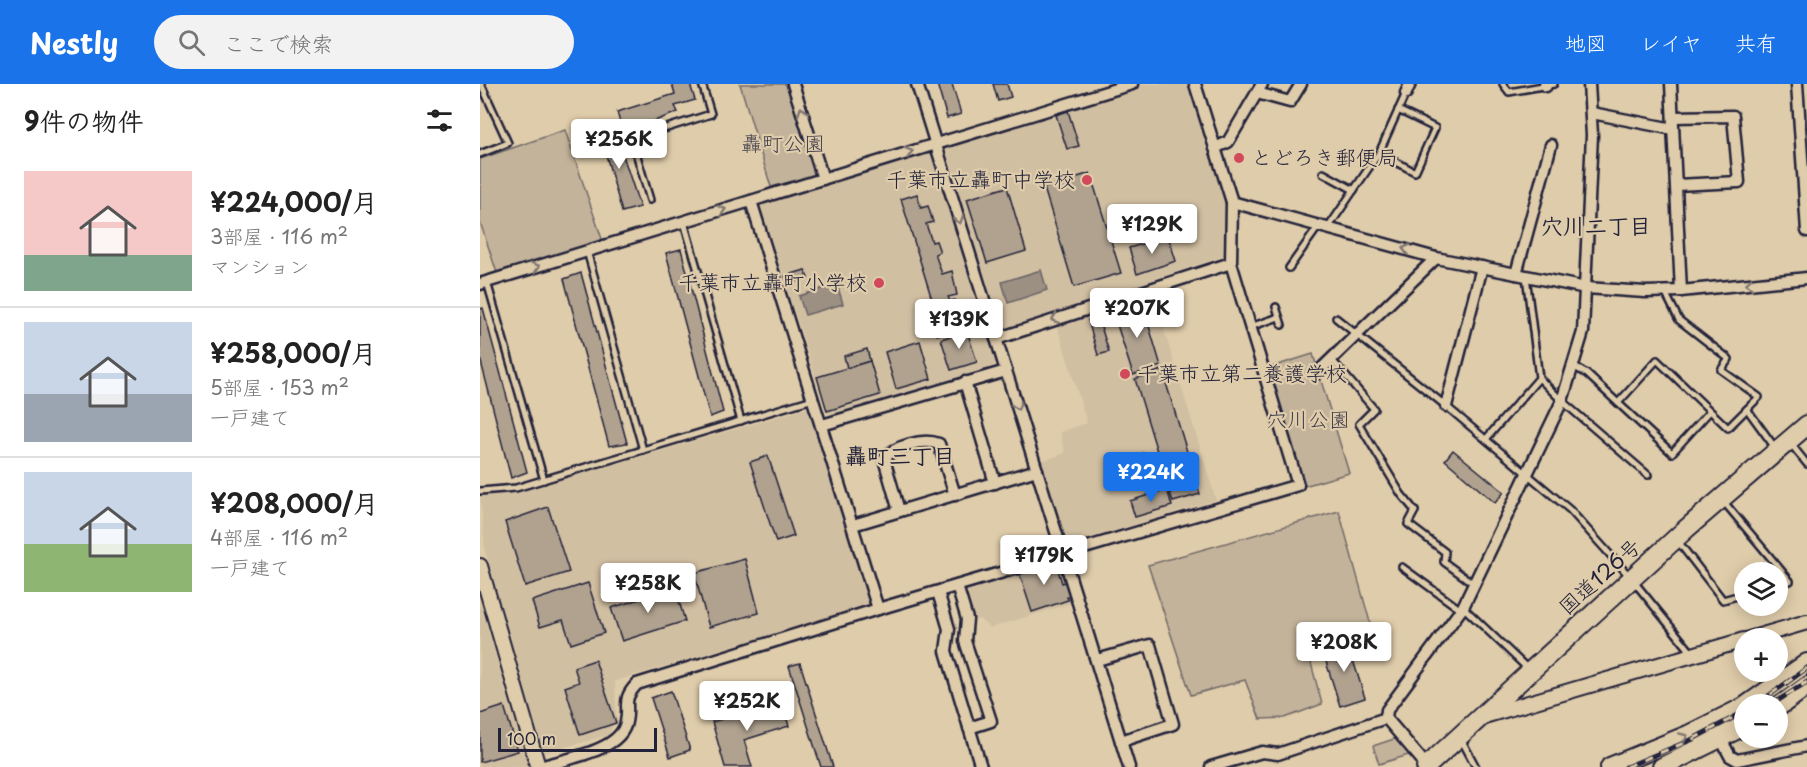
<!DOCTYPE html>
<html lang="ja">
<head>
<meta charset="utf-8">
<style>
  body { margin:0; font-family:"Playpen Sans","Klee One",sans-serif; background:#f2f2f2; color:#222; height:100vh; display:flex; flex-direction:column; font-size:22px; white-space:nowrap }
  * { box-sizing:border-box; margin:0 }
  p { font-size:20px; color:#767676 }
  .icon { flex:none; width:33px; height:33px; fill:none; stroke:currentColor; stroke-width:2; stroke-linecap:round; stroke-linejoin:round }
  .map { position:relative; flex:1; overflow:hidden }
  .sheet { display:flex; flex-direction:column; background:#fff; width:480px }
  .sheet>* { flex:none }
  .tools { position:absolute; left:1254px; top:478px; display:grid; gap:12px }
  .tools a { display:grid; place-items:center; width:54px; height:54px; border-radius:50%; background:#fff; box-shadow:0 3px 15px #0003; font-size:30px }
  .scale { position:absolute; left:18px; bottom:15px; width:159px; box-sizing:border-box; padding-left:6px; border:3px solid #22223b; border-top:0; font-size:16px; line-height:21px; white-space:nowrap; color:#22223b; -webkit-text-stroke:4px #dfccaa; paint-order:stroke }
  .price { position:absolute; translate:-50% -51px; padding:0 14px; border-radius:6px; background:#fff; color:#222; font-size:20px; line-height:39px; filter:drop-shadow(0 2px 3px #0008) }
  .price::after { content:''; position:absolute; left:50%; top:36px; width:18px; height:14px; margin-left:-9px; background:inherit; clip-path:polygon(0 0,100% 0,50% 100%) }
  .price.selected { background:#1a73e8; color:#fff }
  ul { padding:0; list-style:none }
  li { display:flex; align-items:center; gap:18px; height:150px; padding:0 24px }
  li+li { border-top:2px solid #e0e0e0 }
  li span { display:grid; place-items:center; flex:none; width:168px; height:120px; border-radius:0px; color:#555 }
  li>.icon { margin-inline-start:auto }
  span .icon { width:72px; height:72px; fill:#fffc; stroke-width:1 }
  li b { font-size:26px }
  h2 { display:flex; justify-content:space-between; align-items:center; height:72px; padding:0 24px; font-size:26px }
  header { display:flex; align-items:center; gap:36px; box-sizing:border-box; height:84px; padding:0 30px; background:#1a73e8; color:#fff }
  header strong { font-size:28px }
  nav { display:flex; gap:33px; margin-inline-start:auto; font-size:21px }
  .search { width:420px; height:54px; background:#f2f2f2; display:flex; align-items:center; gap:15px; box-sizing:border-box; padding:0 21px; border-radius:33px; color:#767676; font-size:22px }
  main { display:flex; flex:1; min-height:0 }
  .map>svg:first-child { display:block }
</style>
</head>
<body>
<header>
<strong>Nestly</strong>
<div class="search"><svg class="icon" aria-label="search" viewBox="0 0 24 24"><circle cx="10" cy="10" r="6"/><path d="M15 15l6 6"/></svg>ここで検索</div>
<nav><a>地図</a><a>レイヤ</a><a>共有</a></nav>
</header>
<main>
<section class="sheet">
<h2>9件の物件<svg class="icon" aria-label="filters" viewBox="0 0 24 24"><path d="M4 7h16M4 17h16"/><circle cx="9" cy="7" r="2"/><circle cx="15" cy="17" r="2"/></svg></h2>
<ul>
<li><span style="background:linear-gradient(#f6c9c9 70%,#7fa58c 0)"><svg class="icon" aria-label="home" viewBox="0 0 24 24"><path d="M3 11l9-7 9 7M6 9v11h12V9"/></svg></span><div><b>¥224,000/月</b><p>3部屋 · 116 m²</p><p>マンション</p></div></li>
<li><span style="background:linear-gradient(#c9d6e8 60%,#9aa5b1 0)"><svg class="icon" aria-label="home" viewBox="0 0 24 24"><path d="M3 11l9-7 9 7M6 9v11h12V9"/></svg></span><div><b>¥258,000/月</b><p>5部屋 · 153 m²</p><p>一戸建て</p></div></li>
<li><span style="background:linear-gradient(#c9d6e8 60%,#8fb573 0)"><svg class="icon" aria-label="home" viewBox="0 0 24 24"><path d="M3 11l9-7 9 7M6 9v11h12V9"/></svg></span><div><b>¥208,000/月</b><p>4部屋 · 116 m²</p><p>一戸建て</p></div></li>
</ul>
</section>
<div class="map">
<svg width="1327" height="683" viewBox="0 0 1327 683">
  <rect width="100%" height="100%" fill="#dfccaa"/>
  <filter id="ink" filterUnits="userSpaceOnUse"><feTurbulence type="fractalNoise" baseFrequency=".0167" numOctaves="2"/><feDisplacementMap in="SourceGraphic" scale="12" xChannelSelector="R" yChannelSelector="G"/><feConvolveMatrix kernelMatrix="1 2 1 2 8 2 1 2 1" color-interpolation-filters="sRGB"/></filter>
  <g filter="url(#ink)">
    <!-- built -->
    <g fill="#d1bfa2">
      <polygon points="664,0 710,0 749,124 744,172 528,244 519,239 466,68 470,60"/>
      <polygon points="448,68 453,71 517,275 514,282 354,330 347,329 281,124 284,118"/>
      <polygon points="673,210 736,416 593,459 586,458 562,377 585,369 580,348 607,339 577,241"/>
      <polygon points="330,323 391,515 386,522 135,597 136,635 128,651 64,669 5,467 0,408 34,410"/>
      <polygon points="579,474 593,519 510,544 499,535 491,537 481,502"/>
      <polygon points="0,518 48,683 0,683"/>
    </g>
    <!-- green -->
    <g fill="#c3b39a" stroke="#726a6a" stroke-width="1.5">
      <polygon points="260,0 310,0 337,87 334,92 291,103"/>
      <polygon points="85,46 123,158 17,189 0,138 0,75"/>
      <polygon points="833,270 869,389 824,402 788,284"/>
      <polygon points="859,427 893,549 828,568 842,620 805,634 780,635 765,596 711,611 668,481"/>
      <polygon points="923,652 935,669 899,680 893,662"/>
    </g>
    <!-- water -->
    <g fill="#9b9082" stroke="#6b6466" stroke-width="1.5">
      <polygon points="561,186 567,206 528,219 522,198"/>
      <polygon points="357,200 363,220 325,231 319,212"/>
    </g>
    <!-- building -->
    <g fill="#b0a28f" stroke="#22223b" stroke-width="1.5">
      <polygon points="192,0 210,0 215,16 195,22 198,28 143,49 137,28 195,10"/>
      <polygon points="457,0 472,0 481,30 467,34"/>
      <polygon points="513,0 527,0 531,13 518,17"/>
      <polygon points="588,27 599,62 587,65 576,31"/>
      <polygon points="133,41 160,123 142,128 119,46"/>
      <polygon points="610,89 641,189 594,203 564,104"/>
      <polygon points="527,103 546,167 507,179 487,115"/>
      <polygon points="437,110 441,124 448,122 453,138 446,140 452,158 456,157 460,168 455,170 462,190 472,187 477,211 468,213 470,217 475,216 483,243 457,251 448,223 454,222 421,115"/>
      <polygon points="688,152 696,177 657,190 649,164"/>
      <polygon points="201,165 243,328 230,333 186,169"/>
      <polygon points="325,186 328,194 308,200 305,192"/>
      <polygon points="101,189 147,359 129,362 84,195"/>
      <polygon points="662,219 681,282 653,291 633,228"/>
      <polygon points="3,224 47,388 31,394 0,274 0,225"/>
      <polygon points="618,233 629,268 618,271 608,236"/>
      <polygon points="487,247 497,278 471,286 461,255"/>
      <polygon points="440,257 451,295 416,305 405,268"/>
      <polygon points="387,265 390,277 367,284 364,272"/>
      <polygon points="390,277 400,311 347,327 337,293"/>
      <polygon points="682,286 720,410 693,418 688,403 672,408 669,397 642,405 634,378 663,369 666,378 679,374 655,295"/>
      <polygon points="973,366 1024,408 1015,419 965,376"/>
      <polygon points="288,372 314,452 296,458 270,378"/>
      <polygon points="687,405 692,422 655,433 650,417"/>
      <polygon points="68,423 89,488 45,502 25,438"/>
      <polygon points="265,475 279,529 229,543 214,489"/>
      <polygon points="575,476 582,499 585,498 590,512 587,513 588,516 552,528 539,488"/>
      <polygon points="108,499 124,549 91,560 83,536 60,543 52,517"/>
      <polygon points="195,504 205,537 142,557 131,524"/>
      <polygon points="867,557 885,614 860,622 842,565"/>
      <polygon points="115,576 136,639 100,651 85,603 99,598 94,583"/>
      <polygon points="320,579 353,683 341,683 309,582"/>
      <polygon points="191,607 210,666 190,673 171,614"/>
      <polygon points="301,617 309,642 264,656 272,683 245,683 232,638"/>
      <polygon points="24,622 38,667 0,678 0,630"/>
    </g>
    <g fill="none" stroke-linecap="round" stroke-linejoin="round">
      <!-- service casing -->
      <g stroke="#22223b" stroke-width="10">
        <g id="service">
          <polyline points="1023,0 1029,8 1074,0"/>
          <polyline points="899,69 935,88 955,44 918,26"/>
          <polyline points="0,70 28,59 1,0"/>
          <polyline points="843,89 874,106"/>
          <polyline points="170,116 152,55 231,30 222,0"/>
          <polyline points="204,138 261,337"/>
          <polyline points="848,144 899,69 926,9"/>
          <polyline points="107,167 163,366"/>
          <polyline points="809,184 838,143"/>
          <polyline points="7,198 64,396"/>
          <polyline points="1185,208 1199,236 1249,275 1241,286 1279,313 1248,344 1177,276 1138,319 1192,369 1230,327"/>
          <polyline points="796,223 802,241"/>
          <polyline points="856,234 966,322 1090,426 1151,494 1212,569"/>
          <polyline points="770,243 799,233"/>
          <polyline points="852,276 894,325 879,340 921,410 935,427 928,440 965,468 964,478 994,500"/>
          <polyline points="1093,282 1107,290 1138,319"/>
          <polyline points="1059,294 1082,317 1168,391"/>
          <polyline points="1267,325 1296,365"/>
          <polyline points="1006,355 1059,294 1046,192"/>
          <polyline points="1311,360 1327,380"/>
          <polyline points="0,407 36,404 333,315"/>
          <polyline points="1244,418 1310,497 1298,501"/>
          <polyline points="1197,456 1243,516 1264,510"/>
          <polyline points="922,483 981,526"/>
          <polyline points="983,523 1047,584"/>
          <polyline points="981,655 996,683"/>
        </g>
      </g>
      <!-- minor casing -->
      <g stroke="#22223b" stroke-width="15">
        <g id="minor">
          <polyline points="313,0 343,95"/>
          <polyline points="437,0 649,683"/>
          <polyline points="1065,0 1066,2"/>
          <polyline points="1191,0 1201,207"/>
          <polyline points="1317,0 1327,147"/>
          <polyline points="777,9 810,18 821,0"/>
          <polyline points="926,9 930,0"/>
          <polyline points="1112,29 1193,45"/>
          <polyline points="1193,33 1253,32 1259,98 1196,101"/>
          <polyline points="735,64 748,58 782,0"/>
          <polyline points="271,117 398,525"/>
          <polyline points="752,118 956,174 1106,204 1165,208 1201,207 1327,194"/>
          <polyline points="1036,190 1071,61"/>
          <polyline points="0,200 652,0"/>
          <polyline points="516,255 751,179"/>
          <polyline points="836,290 956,174"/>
          <polyline points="485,298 515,399"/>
          <polyline points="966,322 1002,183"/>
          <polyline points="342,341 526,287"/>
          <path d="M419 427 404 375C414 362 443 354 459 360L475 411"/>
          <polyline points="373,441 557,386"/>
          <polyline points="477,502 487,535 485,557 511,637 489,644"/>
          <polyline points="458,508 469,545 466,567 501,683"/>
          <polyline points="617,576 670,561 693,640 641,657"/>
          <polyline points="906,634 907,626 983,523 1082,317 1103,248 1112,51 1109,0"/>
          <polyline points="1241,655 1250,672 1257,676 1327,662"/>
          <path d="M60 683C85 675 141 667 146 638 150 619 141 617 157 600L398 525 818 401 751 179 752 118 715 0"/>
          <polyline points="731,683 782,668 798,670 906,634 947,682"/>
        </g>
      </g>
      <!-- tertiary casing -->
      <g stroke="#22223b" stroke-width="18">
        <g id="tertiary">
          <polyline points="0,482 58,683"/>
          <polyline points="1269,555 1327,538"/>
          <polyline points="1004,632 1264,556"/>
        </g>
      </g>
      <!-- trunk casing -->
      <g stroke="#22223b" stroke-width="22">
        <g id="trunk">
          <polyline points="1267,621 1327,579"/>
          <polyline points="1298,623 1327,602"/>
          <polyline points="946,683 1206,445 1327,341"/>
          <polyline points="1130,683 1208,651 1264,623"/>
          <polyline points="1182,683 1264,642"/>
        </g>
      </g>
      <!-- service -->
      <use href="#service" stroke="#dfccaa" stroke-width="5"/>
      <!-- minor -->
      <use href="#minor" stroke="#dfccaa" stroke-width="10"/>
      <!-- tertiary -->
      <use href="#tertiary" stroke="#dfccaa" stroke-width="14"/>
      <!-- trunk -->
      <use href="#trunk" stroke="#dfccaa" stroke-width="18"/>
      <!-- rail casing -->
      <g stroke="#22223b" stroke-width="5">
        <g id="rail">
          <polyline points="1276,621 1327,584"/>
          <polyline points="1291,621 1327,598"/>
          <polyline points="1146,683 1211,656 1264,628"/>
        </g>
      </g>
      <!-- rail -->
      <use href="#rail" stroke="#dfccaa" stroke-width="3" stroke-dasharray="9" stroke-linecap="butt"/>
    </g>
    <!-- one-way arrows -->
    <defs><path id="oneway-chevron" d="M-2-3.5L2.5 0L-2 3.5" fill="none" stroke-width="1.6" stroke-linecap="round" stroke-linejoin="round" transform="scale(1.5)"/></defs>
    <g stroke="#807772">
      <use href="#oneway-chevron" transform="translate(322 27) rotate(-108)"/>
      <use href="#oneway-chevron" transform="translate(429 68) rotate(-17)"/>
      <use href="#oneway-chevron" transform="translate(242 126) rotate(-17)"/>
      <use href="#oneway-chevron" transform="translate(479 136) rotate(73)"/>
      <use href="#oneway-chevron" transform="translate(926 165) rotate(-165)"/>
      <use href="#oneway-chevron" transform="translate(56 183) rotate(-17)"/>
      <use href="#oneway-chevron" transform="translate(1269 200) rotate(175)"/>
      <use href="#oneway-chevron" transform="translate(575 235) rotate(162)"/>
      <use href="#oneway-chevron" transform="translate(537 322) rotate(73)"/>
      <use href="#oneway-chevron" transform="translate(1204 653) rotate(-24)"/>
    </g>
  </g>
  <!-- markers -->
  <g fill="#d1495b" stroke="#dfccaa" stroke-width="2">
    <circle cx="759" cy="74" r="6"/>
    <circle cx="607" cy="96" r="6"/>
    <circle cx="399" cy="199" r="6"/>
    <circle cx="645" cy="290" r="6"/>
  </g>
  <g text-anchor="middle" stroke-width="4.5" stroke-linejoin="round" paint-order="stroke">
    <!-- park labels -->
    <g font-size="21" fill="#423f4e" stroke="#dfccaa">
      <text x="303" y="67">轟町公園</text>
      <text x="828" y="343">穴川公園</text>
    </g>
    <!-- poi labels -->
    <g font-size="21" fill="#22223b" stroke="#dfccaa" text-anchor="start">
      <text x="771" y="81">とどろき郵便局</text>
      <text x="595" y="103" text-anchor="end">千葉市立轟町中学校</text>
      <text x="387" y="206" text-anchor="end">千葉市立轟町小学校</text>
      <text x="657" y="297">千葉市立第二養護学校</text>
    </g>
    <!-- street labels -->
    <g font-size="21" fill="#22223b" stroke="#dfccaa">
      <text transform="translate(1120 493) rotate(-42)" y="7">国道126号</text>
    </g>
    <!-- neighbourhood labels -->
    <g font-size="22" font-weight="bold" fill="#22223b" stroke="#dfccaa">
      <text x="1116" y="150">穴川二丁目</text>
      <text x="420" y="380">轟町三丁目</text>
    </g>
  </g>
</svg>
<div class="tools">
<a><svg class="icon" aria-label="layers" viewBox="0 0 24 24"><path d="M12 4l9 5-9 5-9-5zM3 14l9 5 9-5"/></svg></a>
<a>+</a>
<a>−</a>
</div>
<div class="scale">100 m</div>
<b class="price" style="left:139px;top:86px">¥256K</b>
<b class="price" style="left:672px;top:171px">¥129K</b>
<b class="price" style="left:657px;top:255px">¥207K</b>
<b class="price" style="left:479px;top:266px">¥139K</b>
<b class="price selected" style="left:671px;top:419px">¥224K</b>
<b class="price" style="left:564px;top:502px">¥179K</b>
<b class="price" style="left:168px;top:530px">¥258K</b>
<b class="price" style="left:864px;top:589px">¥208K</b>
<b class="price" style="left:267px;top:648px">¥252K</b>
</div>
</main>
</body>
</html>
